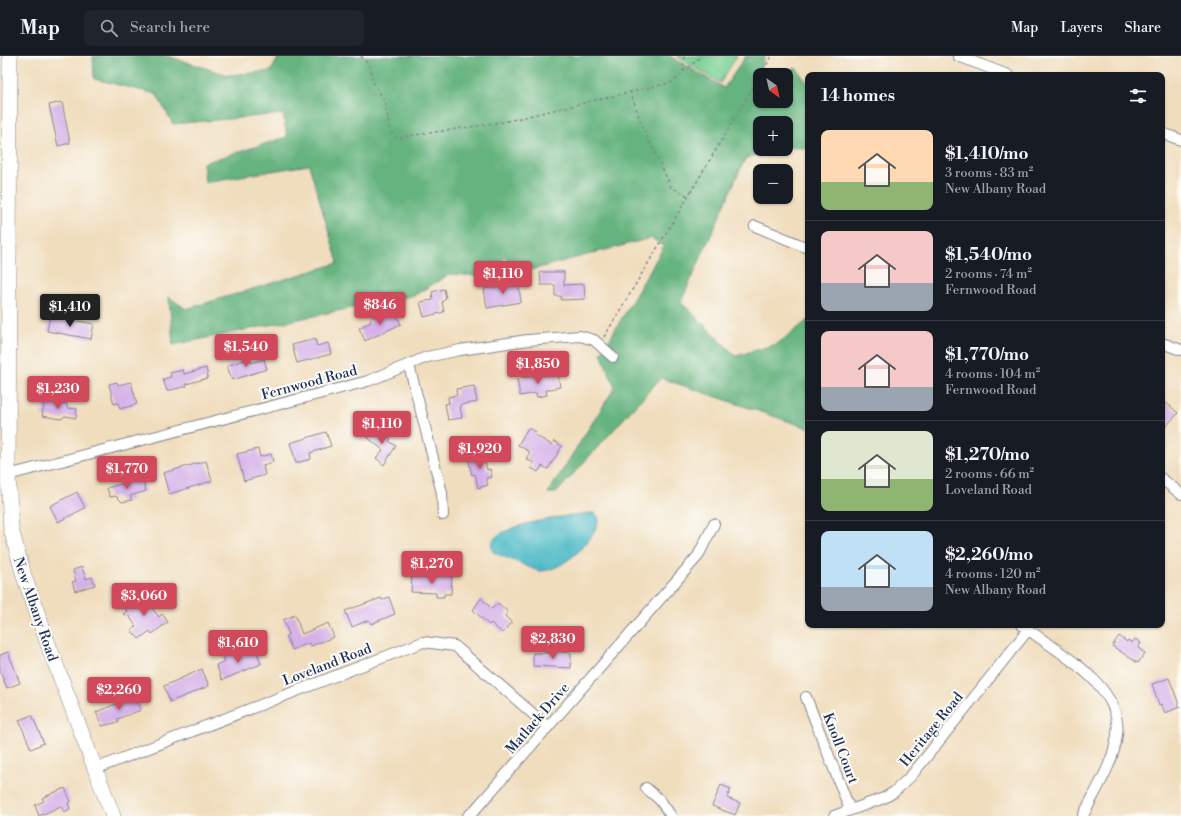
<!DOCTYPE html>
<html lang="en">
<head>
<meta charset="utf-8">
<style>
  body { margin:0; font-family:"Libre Bodoni",serif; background:#20242c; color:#f1f3f6; height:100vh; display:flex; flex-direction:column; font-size:15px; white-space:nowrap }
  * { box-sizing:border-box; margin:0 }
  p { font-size:13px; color:#9ea1a6 }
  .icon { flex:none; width:22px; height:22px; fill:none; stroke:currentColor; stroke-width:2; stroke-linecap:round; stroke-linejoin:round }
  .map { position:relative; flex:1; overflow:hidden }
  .side { position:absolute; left:805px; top:16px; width:360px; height:556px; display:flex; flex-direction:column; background:#171b24; border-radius:8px; box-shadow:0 1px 3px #0004 }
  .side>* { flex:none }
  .needle { width:26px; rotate:146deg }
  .controls { position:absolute; left:753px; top:12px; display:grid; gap:8px }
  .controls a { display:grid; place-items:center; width:40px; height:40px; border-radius:8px; background:#171b24; box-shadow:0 1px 3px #0004; font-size:20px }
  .price { position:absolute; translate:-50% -34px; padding:0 9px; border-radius:4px; background:#d1495b; color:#fff; font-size:13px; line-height:26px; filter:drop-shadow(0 1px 2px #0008) }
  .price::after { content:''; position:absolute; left:50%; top:24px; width:12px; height:9px; margin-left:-6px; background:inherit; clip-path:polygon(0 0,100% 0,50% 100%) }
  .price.selected { background:#222; color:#fff }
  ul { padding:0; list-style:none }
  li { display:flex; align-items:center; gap:12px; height:100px; padding:0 16px }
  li+li { border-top:1px solid #363941 }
  li span { display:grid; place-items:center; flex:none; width:112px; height:80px; border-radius:8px; color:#555 }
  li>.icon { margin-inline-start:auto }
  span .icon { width:48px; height:48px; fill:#fffc; stroke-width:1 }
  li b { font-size:17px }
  h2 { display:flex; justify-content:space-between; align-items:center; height:48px; padding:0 16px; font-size:17px }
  header { display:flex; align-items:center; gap:24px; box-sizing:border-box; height:56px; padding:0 20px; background:#171b24; border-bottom:1px solid #363941 }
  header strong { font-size:19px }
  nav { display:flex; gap:22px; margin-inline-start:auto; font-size:14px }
  .search { width:280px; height:36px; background:#20242c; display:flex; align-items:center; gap:10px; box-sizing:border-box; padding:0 14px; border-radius:8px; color:#9ea1a6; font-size:15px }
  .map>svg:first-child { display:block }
</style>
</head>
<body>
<header>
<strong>Map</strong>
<div class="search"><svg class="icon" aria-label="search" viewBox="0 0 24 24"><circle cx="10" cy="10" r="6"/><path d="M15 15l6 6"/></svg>Search here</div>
<nav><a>Map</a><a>Layers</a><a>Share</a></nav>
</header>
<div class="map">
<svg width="1181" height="760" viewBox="0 0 1181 760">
  <rect width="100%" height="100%" fill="#fdfcf7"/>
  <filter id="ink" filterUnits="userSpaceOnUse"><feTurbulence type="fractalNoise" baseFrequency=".025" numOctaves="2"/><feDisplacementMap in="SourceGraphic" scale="8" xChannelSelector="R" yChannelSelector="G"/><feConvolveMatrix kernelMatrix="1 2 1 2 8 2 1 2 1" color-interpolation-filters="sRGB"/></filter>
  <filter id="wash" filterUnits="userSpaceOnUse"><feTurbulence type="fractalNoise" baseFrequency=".012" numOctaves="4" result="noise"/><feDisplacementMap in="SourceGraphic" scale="16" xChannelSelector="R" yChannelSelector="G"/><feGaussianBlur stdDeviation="0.9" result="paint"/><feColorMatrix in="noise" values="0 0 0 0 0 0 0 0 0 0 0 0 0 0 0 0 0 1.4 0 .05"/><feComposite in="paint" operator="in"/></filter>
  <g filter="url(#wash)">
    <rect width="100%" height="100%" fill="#f0ddbd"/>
    <!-- green -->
    <polygon fill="#7cd195" stroke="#4c807a" points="676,0 737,0 720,27"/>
    <!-- forest -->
    <path fill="#65b37e" stroke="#40716e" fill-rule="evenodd" d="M93 0H167L228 19 271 15 279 0H670L724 32 746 0H765L760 13H797L808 28V93L786 90V67H760V93H770L745 103 681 246 736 300 777 288 808 264V372L661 322 556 437H548L615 331 601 298 664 190 651 182 523 216 504 201 498 221 450 218 415 239 173 289 169 241 186 253 338 207 309 109 205 126 203 107 287 81 283 58 173 68 156 38 94 23ZM760 19H786V45H760Z"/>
    <!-- water -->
    <path fill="#4cb9c6" stroke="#347492" d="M593 457 599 461C597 484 561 517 538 515L493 496C492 493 491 489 492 486 499 468 575 458 593 457Z"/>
    <g id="blocks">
      <!-- building -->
      <g fill="#d6b1e9">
        <polygon points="62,46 70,87 58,90 49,49"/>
        <polygon points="540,216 564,216 564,229 584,228 585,243 561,244 561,240 555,240 555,229 541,229"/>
        <polygon points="518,225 521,246 487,252 484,233 496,231 496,229"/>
        <polygon points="444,233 446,242 442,246 444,256 424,261 420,246 433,244 432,236"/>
        <polygon points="394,255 401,268 365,285 359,272 371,266 370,263 377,259 379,263"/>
        <polygon points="50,260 94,268 91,283 47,275"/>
        <polygon points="315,283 317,290 328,287 331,298 297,307 292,289"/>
        <polygon points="250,302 251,307 264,303 267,313 232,324 227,310"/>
        <polygon points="206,312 208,322 186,328 187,330 167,335 163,323 171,321 170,317 183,314 184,318"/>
        <polygon points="558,317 560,331 546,334 547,339 537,341 536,337 520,340 517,323 543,318 543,320"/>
        <polygon points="117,326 118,329 131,326 137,348 120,353 118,347 114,348 109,328"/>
        <polygon points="474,330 477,346 460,349 462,362 448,364 445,348 449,347 448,341 457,339 456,333"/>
        <polygon points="1162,343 1178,357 1162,375"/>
        <polygon points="45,344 67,348 67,352 77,353 76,362 65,360 61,363 42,360"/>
        <polygon points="376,371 391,383 389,385 396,390 384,409 376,402 383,394 367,381"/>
        <polygon points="528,372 536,376 535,379 552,389 554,385 562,390 548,413 542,410 538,416 531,412 534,407 526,403 530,396 518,389"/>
        <polygon points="326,376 331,390 310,397 311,403 296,407 290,387"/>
        <polygon points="258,393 260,401 271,398 273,406 263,409 265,419 244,425 237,398"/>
        <polygon points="483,399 487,414 490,413 492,421 486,422 488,429 478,432 475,418 472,419 468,402"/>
        <polygon points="206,405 212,425 169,438 163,417"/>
        <polygon points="142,422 146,435 130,440 132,444 122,446 116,440 110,441 107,432"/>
        <polygon points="77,436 85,452 58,466 50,450"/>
        <polygon points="82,511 86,523 92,521 95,529 75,535 72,526 76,525 73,514"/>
        <polygon points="412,519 452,520 451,538 444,538 444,541 436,541 436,537 411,536"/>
        <polygon points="145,537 151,545 148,547 159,561 162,558 168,566 152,578 150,575 139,583 131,574 136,570 129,560 123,558 127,555 125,553"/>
        <polygon points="389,541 395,558 371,568 369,564 352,571 345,555 381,542 382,544"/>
        <polygon points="481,542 492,553 498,547 508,556 505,560 512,567 502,577 491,567 489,569 473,554"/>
        <polygon points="295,559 302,578 328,567 334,581 311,590 309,587 292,594 286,580 289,578 283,564"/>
        <polygon points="1119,580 1127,586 1128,584 1132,587 1135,583 1141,587 1138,592 1145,597 1138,607 1112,590"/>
        <polygon points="256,593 261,608 222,624 216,609 225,605 222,599 232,595 234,602"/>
        <polygon points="555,595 571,597 571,612 533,610 533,597 555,597"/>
        <polygon points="8,596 20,627 7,632 0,615 0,599"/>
        <polygon points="202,613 209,630 170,646 164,630"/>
        <polygon points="1169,622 1180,651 1165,657 1161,648 1159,649 1152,628"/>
        <polygon points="135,639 141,654 117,663 119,666 102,670 96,656 124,645 123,643"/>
        <polygon points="32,659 44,687 31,693 19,664"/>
        <polygon points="721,729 731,733 727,742 740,747 735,759 712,750"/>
        <polygon points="65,732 71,746 68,747 70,753 64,756 61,750 39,760 35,749 44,745 42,742"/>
      </g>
    </g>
  </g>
  <g filter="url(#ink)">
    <use href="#blocks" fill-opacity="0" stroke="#86868e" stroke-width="1"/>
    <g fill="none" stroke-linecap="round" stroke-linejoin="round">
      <!-- street casing -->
      <g stroke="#86868e" stroke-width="12">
        <g id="street">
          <polyline points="958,0 1008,19"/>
          <polyline points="1162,77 1181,84"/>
          <polyline points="755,170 808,192"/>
          <polyline points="1162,287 1181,294"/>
          <polyline points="409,309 442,437 443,459"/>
          <polyline points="8,419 368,325 427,301 460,294 528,284 580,280 594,284 613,301"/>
          <polyline points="1162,423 1181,438"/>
          <path d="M1022 569C1055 595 1124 629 1117 679 1114 707 1095 735 1083 760"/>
          <polyline points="806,641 850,754"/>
          <polyline points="95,713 423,586 455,590 548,671"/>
          <polyline points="646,732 660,744 671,760"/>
          <polyline points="468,760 473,756 698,500 714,468"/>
          <polyline points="834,760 884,742 894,736 911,720 1028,574"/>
        </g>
      </g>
      <!-- secondary casing -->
      <g stroke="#86868e" stroke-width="16">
        <polyline id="secondary" points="10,0 8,419 11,473 24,520 51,596 113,760"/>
      </g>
      <!-- path -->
      <g stroke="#86868e" stroke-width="1.5" stroke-dasharray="3 3" stroke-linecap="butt">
        <polyline points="361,0 371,12 372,24 385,46 390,75 397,83 408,80 503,66 673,26 701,0"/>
        <polyline points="683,16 684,0"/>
        <polyline points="760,19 772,0"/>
        <polyline points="630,35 641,67 671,131 688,140"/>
        <polyline points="604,281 760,20"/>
      </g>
      <!-- street -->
      <use href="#street" stroke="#fff" stroke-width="10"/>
      <!-- secondary -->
      <use href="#secondary" stroke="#fff" stroke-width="15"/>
    </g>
  </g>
  <g text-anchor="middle" stroke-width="4" stroke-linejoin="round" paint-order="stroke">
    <!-- street labels -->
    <g font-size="14" fill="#1b2f5e" stroke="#fdfcf7">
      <text transform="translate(309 326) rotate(-15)" y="5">Fernwood Road</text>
      <text transform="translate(36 553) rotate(71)" y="5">New Albany Road</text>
      <text transform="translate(327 608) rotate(-21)" y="5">Loveland Road</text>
      <text transform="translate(537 662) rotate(-49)" y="5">Matlack Drive</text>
      <text transform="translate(931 673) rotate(-51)" y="5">Heritage Road</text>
      <text transform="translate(841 692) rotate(69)" y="5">Knoll Court</text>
    </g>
  </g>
</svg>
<div class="controls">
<a><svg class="needle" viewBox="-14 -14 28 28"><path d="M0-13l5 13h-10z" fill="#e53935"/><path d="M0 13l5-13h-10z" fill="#9ea1a6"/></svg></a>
<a>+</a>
<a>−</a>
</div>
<b class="price" style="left:503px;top:239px">$1,110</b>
<b class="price" style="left:380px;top:270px">$846</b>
<b class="price selected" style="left:70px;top:272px">$1,410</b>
<b class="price" style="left:246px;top:312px">$1,540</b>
<b class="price" style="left:538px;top:329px">$1,850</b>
<b class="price" style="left:58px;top:354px">$1,230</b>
<b class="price" style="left:382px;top:389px">$1,110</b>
<b class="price" style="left:480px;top:414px">$1,920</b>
<b class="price" style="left:127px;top:434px">$1,770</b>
<b class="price" style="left:432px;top:529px">$1,270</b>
<b class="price" style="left:144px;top:561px">$3,060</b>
<b class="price" style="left:553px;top:604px">$2,830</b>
<b class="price" style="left:238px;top:608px">$1,610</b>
<b class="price" style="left:119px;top:655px">$2,260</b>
<section class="side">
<h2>14 homes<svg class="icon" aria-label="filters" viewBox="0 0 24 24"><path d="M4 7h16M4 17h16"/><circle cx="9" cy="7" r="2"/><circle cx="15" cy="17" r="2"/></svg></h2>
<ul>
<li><span style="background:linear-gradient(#ffd9b3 65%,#8fb573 0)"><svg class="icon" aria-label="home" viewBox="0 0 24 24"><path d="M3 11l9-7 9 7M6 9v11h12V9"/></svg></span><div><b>$1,410/mo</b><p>3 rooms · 83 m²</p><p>New Albany Road</p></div></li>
<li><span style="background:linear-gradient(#f6c9c9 65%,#9aa5b1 0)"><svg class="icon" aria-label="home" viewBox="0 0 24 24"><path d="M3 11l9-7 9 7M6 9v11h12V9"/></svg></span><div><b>$1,540/mo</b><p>2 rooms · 74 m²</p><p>Fernwood Road</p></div></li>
<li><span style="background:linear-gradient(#f6c9c9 70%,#9aa5b1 0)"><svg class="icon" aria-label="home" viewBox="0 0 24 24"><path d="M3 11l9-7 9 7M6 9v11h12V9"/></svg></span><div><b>$1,770/mo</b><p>4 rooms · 104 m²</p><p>Fernwood Road</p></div></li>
<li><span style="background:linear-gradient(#dfe7d0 60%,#8fb573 0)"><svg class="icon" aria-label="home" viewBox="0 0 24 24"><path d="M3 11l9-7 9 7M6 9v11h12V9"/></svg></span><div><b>$1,270/mo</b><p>2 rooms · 66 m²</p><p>Loveland Road</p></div></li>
<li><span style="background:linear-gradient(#bfe0f5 70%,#9aa5b1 0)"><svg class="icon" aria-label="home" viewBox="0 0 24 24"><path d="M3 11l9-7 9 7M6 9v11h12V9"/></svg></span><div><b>$2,260/mo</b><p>4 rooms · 120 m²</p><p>New Albany Road</p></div></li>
</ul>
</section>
</div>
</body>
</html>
